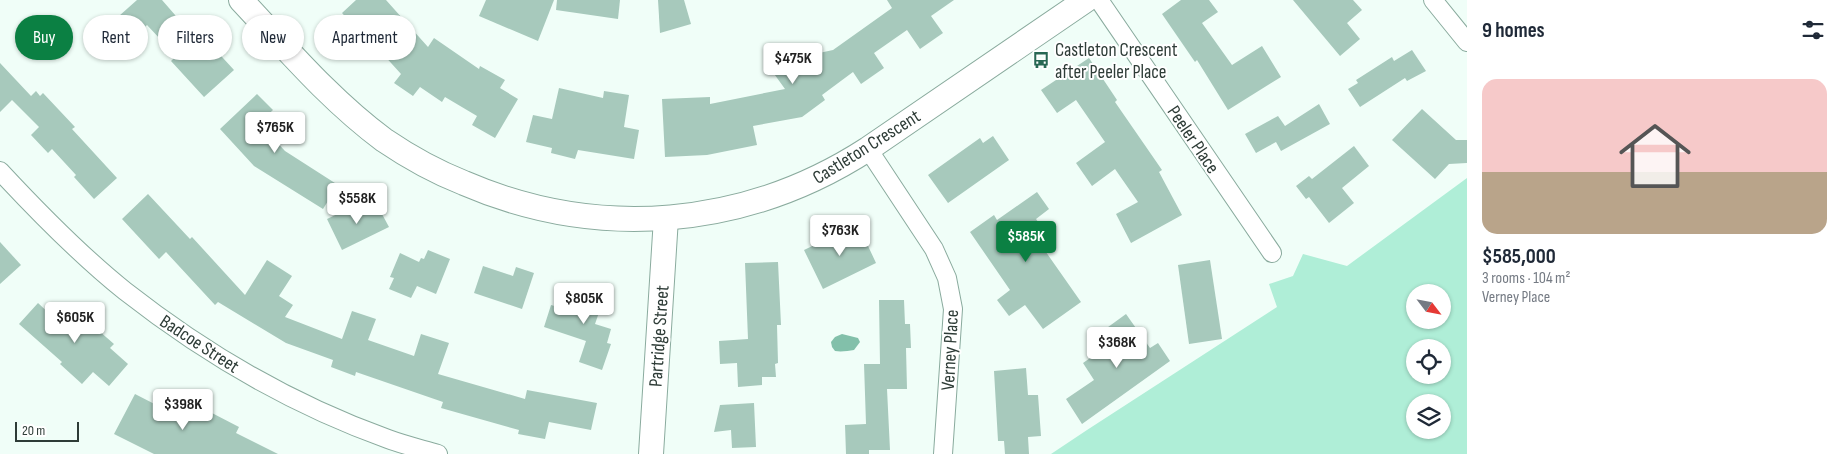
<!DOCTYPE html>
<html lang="en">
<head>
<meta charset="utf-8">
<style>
  body { margin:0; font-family:"Sofia Sans Condensed",sans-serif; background:#f6f6f7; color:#1f2937; height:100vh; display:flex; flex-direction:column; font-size:19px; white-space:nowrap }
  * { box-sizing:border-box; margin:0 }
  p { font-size:16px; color:#747a83 }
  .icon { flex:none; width:28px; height:28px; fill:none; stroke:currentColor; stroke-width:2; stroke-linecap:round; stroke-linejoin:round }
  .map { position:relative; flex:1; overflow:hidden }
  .panel { display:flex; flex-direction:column; background:#fff; width:375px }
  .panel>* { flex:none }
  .banner { position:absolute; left:15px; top:15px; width:475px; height:45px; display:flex; gap:10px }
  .needle { width:32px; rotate:122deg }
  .fabs { position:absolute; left:1406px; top:284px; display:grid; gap:10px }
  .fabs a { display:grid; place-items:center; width:45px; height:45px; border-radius:50%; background:#fff; box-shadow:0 1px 4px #0004; font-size:25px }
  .scale { position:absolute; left:15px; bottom:12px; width:64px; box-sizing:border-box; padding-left:5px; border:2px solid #2e3c37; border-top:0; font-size:14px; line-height:18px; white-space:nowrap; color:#2e3c37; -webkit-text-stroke:4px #fff; paint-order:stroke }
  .price { position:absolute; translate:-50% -42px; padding:0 11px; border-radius:5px; background:#fff; color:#222; font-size:16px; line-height:32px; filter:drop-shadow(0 1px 2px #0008) }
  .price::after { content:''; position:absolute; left:50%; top:30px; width:15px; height:11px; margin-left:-8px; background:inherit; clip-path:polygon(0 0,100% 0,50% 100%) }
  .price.selected { background:#0b8043; color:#fff }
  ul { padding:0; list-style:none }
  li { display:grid; align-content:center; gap:10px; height:265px; padding:0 15px }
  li+li { border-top:1px solid #e0e1e3 }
  li span { display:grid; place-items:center; height:155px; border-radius:15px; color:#555 }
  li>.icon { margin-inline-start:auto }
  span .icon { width:90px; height:90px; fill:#fffc; stroke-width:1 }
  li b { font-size:21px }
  h2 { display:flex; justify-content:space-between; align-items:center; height:60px; padding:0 15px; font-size:21px }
  .pill { padding:0 18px; border-radius:22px; background:#fff; box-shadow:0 1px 4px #0004; font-size:18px; line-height:45px }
  .pill.selected { background:#0b8043; color:#fff }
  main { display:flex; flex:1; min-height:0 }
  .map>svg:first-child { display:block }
</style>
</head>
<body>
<main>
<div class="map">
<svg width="1467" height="454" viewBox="0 0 1467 454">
  <rect width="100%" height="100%" fill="#f0fef8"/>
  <!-- green -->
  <path fill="#afeed7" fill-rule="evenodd" d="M1467 178V454H1051L1087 430 1277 307 1269 284 1293 276 1303 254 1347 266ZM1415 292H1442V320H1415ZM1415 348H1442V375H1415ZM1415 402H1442V430H1415Z"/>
  <!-- water -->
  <path fill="#82c0aa" d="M842 334 858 338 860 342 854 350C848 351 841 352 835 351L832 347 831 342 835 337Z"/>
  <!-- building -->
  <g fill="#a7c9bc">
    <polygon points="137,0 162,0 196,39 201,34 234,70 204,97 171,61 176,56 147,25 128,43 110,24"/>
    <polygon points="356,0 386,0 428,47 434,38 479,69 480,66 505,80 500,88 518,99 495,138 472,125 477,116 445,97 442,102 420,87 413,96 394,83 401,74 363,32 361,34 342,13"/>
    <polygon points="486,0 554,0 538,41 479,16"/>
    <polygon points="557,0 620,0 618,19 556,10"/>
    <polygon points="658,0 684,0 691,24 660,33"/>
    <polygon points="887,0 954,0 931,16 943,33 920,49 907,30 874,53 884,68 861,84 853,72 822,95 825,100 802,117 753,126 757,145 707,155 665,157 662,99 710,97 710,104 785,89 772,71 811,43 819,53 833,50 892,8"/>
    <polygon points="1181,0 1209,0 1218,12 1202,23 1232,65 1262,46 1281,77 1228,110 1197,60 1195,62 1162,14"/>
    <polygon points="1293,0 1353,0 1362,10 1347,23 1360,39 1340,56"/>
    <polygon points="1412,50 1426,71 1407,81 1405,78 1360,107 1348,89 1358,83 1356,80 1392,57 1394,61"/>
    <polygon points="1089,58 1117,100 1115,102 1162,170 1159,172 1182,215 1131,243 1116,214 1138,202 1115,169 1092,186 1076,163 1105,142 1076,100 1057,113 1041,90"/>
    <polygon points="0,63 31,96 36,91 40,96 43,93 75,127 72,129 117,178 94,199 74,177 76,175 52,149 48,153 31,135 39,127 12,100 0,112"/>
    <polygon points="559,88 603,98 604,91 629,95 624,127 639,130 634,159 578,150 575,159 551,153 552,148 526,142 533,115 552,119"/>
    <polygon points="257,94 273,110 259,123 285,151 338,185 323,209 254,166 220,129"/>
    <polygon points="1319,104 1330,124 1281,151 1276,142 1256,153 1245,134 1278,116 1285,126"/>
    <polygon points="1422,109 1456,140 1467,140 1467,163 1449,164 1435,179 1392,140"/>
    <polygon points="993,136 1009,160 948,203 928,175 980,138 983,143"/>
    <polygon points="1354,146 1369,166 1342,188 1354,203 1329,223 1309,197 1306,199 1296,186 1309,176 1312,179"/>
    <polygon points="1037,192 1049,209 1036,219 1043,229 1034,235 1081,302 1043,329 1025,305 1009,316 997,300 1010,290 970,232 994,215 997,220"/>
    <polygon points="148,194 190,239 192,237 245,295 267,260 292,276 279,296 293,305 285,317 342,339 352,311 376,319 368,340 414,356 421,334 449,343 438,374 525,399 527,390 597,403 591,430 549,422 545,439 518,434 519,430 441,408 443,402 356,372 355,376 331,367 333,360 286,343 218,302 215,305 166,252 159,259 122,219"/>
    <polygon points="376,203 389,227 342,250 327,219 352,207 355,213"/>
    <polygon points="852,227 856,235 862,233 876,263 823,289 804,250"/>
    <polygon points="0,242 21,265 0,284"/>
    <polygon points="428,250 450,259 436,294 417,286 411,298 389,289 394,278 390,277 400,253 419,262 421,258 424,259"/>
    <polygon points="1210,260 1222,339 1189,344 1178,265"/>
    <polygon points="778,262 781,325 777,325 778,363 775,364 776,377 762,377 762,385 738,387 737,363 720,364 719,341 748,339 745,263"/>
    <polygon points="483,266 513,276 516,267 534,273 522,309 474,293"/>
    <polygon points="581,284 606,292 595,324 611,329 607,343 611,344 602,370 579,362 586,341 544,327 551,305 572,311"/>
    <polygon points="879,300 904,300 905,324 910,324 911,348 906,348 907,389 887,389 890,450 869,450 869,454 846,454 845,425 866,424 864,364 880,364"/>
    <polygon points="38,303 54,318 67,303 114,344 110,348 128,364 109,386 93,372 82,384 60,364 62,362 19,324"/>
    <polygon points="1126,314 1150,348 1158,343 1170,361 1082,424 1066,399 1094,380 1083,363 1113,342 1104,330"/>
    <polygon points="1026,368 1028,395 1038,395 1041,436 1028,437 1029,454 1005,454 1004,441 998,441 994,371"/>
    <polygon points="135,394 174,414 183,398 239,427 236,433 278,454 154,454 114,434"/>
    <polygon points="754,403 756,447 732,448 731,430 714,432 720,405"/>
  </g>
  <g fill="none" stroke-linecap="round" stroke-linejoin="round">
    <!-- street casing -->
    <g stroke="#8aab9e" stroke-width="20">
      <g id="street">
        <polyline points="1099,0 1272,253"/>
        <polyline points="1433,0 1467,42"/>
        <polyline points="868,149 934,249 947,278 953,309 943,454"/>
        <path d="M0 171C39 213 80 255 125 291 204 353 293 405 388 439 404 445 421 449 438 454"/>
      </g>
    </g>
    <!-- secondary casing -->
    <g stroke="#8aab9e" stroke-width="26">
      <g id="secondary">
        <path d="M241 0C287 49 330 100 384 140 409 157 436 172 464 183 598 241 746 228 868 149L1086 0"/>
        <polyline points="651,454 666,218"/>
      </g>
    </g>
    <!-- street -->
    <use href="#street" stroke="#fff" stroke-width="18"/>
    <!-- secondary -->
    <use href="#secondary" stroke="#fff" stroke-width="24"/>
  </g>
  <!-- icons -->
  <defs>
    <g id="bus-bare" transform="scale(1.35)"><path d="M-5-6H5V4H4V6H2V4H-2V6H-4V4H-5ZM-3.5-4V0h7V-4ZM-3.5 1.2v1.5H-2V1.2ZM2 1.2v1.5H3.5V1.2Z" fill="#296754" stroke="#fff" stroke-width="2.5" paint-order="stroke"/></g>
  </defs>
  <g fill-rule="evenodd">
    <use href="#bus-bare" x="1041" y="60"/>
  </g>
  <g text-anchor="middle" stroke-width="4" stroke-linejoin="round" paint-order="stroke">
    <!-- poi labels -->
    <g font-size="19" fill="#2e3c37" stroke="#fff" text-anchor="start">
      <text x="1055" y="56">Castleton Crescent<tspan x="1055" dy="22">after Peeler Place</tspan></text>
    </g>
    <!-- street labels -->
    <g font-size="19" fill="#2e3c37" stroke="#fff">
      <text transform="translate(1194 139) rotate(56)" y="7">Peeler Place</text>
      <text transform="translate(866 146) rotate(-32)" y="7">Castleton Crescent</text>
      <text transform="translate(658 336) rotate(-86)" y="7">Partridge Street</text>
      <text transform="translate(200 343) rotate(33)" y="7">Badcoe Street</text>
      <text transform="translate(949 350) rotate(-87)" y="7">Verney Place</text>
    </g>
  </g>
</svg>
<div class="fabs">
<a><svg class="needle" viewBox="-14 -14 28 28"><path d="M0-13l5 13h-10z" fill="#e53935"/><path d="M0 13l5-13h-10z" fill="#747a83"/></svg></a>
<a><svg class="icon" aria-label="locate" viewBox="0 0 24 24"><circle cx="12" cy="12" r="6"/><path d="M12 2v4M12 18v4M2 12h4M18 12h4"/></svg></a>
<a><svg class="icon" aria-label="layers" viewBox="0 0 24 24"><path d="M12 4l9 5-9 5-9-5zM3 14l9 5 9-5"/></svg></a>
</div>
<div class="scale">20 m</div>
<b class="price" style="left:793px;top:85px">$475K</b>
<b class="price" style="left:275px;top:154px">$765K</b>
<b class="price" style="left:357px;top:225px">$558K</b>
<b class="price" style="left:840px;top:257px">$763K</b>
<b class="price selected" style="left:1026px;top:263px">$585K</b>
<b class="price" style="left:584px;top:325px">$805K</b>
<b class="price" style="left:75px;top:344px">$605K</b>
<b class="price" style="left:1117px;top:369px">$368K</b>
<b class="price" style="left:183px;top:431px">$398K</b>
<div class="banner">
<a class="pill selected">Buy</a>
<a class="pill">Rent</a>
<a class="pill">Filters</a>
<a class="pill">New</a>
<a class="pill">Apartment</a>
</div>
</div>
<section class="panel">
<h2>9 homes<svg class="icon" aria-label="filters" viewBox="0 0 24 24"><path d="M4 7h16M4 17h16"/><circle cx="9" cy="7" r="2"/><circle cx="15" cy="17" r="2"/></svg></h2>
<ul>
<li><span style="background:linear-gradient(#f6c9c9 60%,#b9a48a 0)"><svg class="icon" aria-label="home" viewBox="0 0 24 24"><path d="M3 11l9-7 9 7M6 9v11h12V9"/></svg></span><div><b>$585,000</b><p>3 rooms · 104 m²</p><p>Verney Place</p></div></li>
</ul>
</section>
</main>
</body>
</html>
